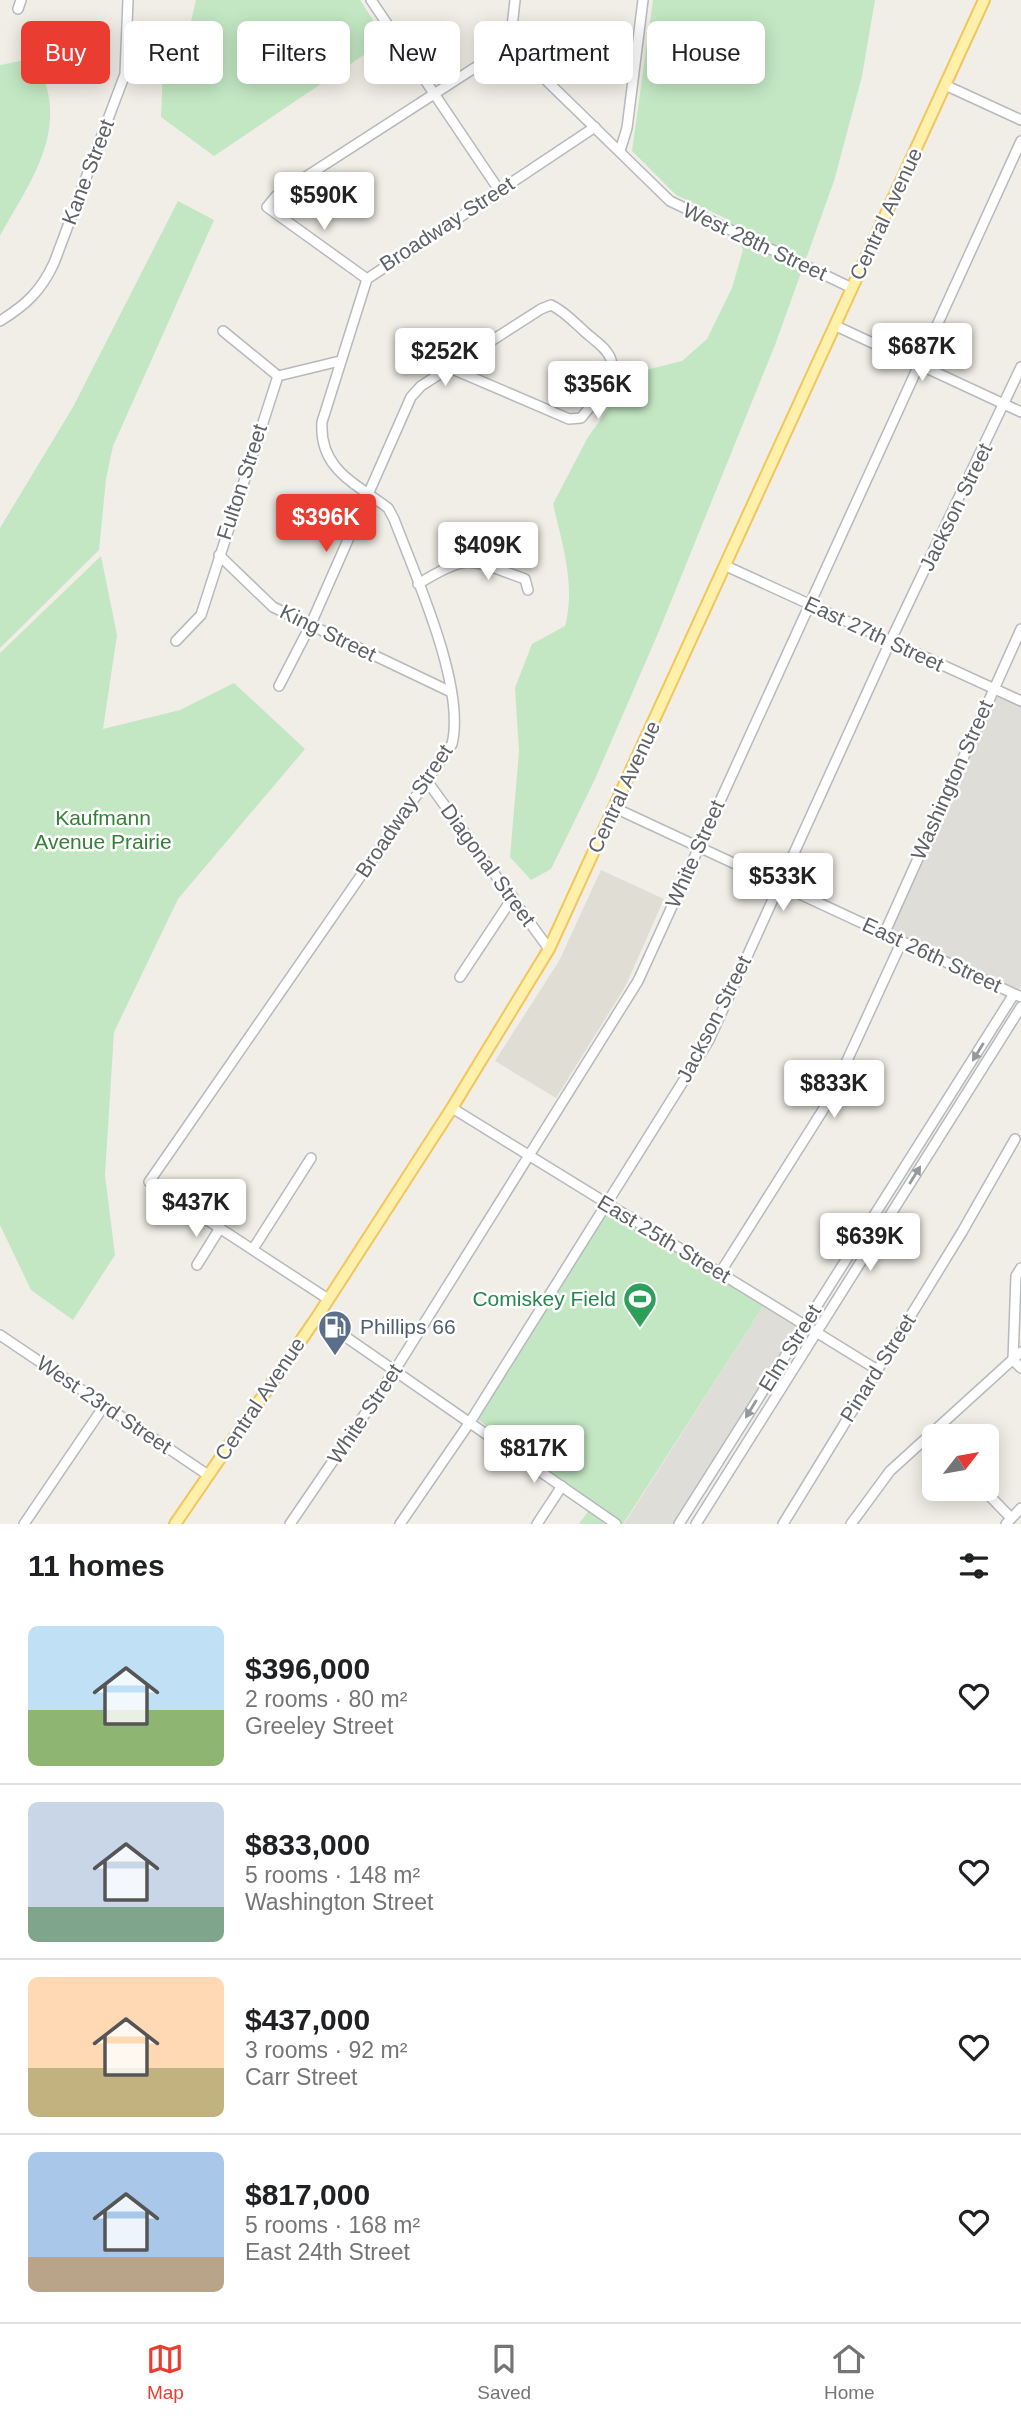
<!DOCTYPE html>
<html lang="en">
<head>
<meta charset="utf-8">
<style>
  body { margin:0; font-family:Helvetica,sans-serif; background:#f6f6f6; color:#202124; height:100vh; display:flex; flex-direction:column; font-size:26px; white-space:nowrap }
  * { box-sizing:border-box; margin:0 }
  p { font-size:23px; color:#757577 }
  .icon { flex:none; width:38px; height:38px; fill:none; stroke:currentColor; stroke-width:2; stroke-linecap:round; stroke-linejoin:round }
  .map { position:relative; height:1524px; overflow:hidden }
  .side { display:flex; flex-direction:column; background:#fff; flex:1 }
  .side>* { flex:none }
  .guide { position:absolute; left:21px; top:21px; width:980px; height:63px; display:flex; gap:14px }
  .needle { width:46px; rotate:59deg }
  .tools { position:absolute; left:922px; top:1424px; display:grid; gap:14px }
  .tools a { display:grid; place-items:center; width:77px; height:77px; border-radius:10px; background:#fff; box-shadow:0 4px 18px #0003; font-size:35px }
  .price { position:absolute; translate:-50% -60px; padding:0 16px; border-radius:7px; background:#fff; color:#222; font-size:23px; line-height:46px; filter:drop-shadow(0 2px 4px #0008) }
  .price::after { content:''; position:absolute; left:50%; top:42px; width:21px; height:16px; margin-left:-10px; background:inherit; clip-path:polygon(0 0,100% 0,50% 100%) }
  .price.selected { background:#eb3c31; color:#fff }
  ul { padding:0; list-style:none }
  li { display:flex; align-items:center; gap:21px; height:175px; padding:0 28px }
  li+li { border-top:2px solid #e0e0e0 }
  li span { display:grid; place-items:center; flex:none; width:196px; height:140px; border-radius:10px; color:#555 }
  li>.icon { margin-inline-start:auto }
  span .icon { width:84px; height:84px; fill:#fffc; stroke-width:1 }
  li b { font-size:30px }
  h2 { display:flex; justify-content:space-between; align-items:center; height:84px; padding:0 28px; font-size:30px }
  .chip { padding:0 24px; border-radius:10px; background:#fff; box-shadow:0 4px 18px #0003; font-size:24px; line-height:63px }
  .chip.selected { background:#eb3c31; color:#fff }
  .tabs { display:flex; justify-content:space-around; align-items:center; height:98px; border-top:2px solid #e0e0e0; background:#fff; font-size:19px; color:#757577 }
  .tabs a { display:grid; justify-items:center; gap:4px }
  .tabs .selected { color:#eb3c31 }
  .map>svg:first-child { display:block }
</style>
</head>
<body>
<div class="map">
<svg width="1021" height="1524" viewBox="0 0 1021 1524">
  <rect width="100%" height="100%" fill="#f0eee6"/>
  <!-- industrial -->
  <g fill="#dfddd8">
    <polygon points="997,686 1021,698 1021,986 1018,992 890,932"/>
    <polygon points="764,1305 798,1328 675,1524 624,1524"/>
  </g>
  <!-- education -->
  <polygon fill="#e0ddd4" points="601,870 664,899 625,987 556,1098 495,1061 559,961"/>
  <!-- green -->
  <g fill="#c3e7c3">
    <polygon points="196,0 360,0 386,40 214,156 161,117 164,46 185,47"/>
    <path d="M653 0H875L862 76 834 181 775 345 659 631 595 779 551 869 531 880 510 857 519 752 515 688 532 644 565 626C576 586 562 543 553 504L588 437 634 373 682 361 707 339 732 288 743 250 727 219 676 195 632 151Z"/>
    <path d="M26 60C32 67 44 76 46 85 63 141 25 190 0 236V65Z"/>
    <polygon points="178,201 214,220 113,446 106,479 99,550 0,648 0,528 73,407"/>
    <polygon points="101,556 117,635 103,729 180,710 234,683 305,749 178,899 114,1032 105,1175 115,1255 73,1320 31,1290 0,1225 0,653"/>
    <polygon points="606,1205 712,1268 710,1273 764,1305 623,1524 473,1416"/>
    <polygon points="589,1510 608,1524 579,1524"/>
  </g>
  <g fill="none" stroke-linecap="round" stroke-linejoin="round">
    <!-- minor casing -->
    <g stroke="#b6b9bd" stroke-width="12">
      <g id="minor">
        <polyline points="371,0 499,190"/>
        <polyline points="18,9 21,0"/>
        <polyline points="510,45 670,201 852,288"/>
        <polyline points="945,85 1021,120"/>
        <polyline points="620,151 627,128 643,0"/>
        <polyline points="367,279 267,207 276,196 510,45 515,0"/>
        <path d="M0 321C26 305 41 291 54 263L125 74 128 0"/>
        <polyline points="836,326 1021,412"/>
        <polyline points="223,331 278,376"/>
        <polyline points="219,555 273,607 451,692"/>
        <polyline points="726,566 1021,701"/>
        <path d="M418 584C471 552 470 560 525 579L528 590"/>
        <polyline points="176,641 201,615 278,376 340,361"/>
        <path d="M279 686 310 626 411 397 421 386 541 309 551 305C564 311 574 322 585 332 594 340 608 349 611 360 616 377 591 406 581 418L569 419 450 368"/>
        <polyline points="427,781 549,949"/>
        <polyline points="615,808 1021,997"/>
        <polyline points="885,932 1021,629"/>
        <polyline points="460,977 513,897"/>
        <polyline points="452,1108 876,1369"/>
        <polyline points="253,1249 311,1158"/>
        <polyline points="197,1265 220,1228"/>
        <polyline points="1021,1268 1016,1276 1013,1360 1021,1368"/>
        <polyline points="720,1273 828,1102 902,941"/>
        <path d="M328 1299 149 1182 452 744C466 686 415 575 394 519L388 508C355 483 319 469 322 422L367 279 595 127"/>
        <polyline points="317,1317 616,1524"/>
        <polyline points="0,1335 208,1475"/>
        <polyline points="983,1489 1011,1518"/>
        <polyline points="24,1524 104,1406"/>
        <polyline points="290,1524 395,1370 638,981 1021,141"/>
        <polyline points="400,1524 470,1422 709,1040 890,642 1021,367"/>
        <polyline points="537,1524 562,1486"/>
        <polyline points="679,1524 1014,994"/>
        <polyline points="696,1524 1021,1007"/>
        <polyline points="783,1524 962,1232 1015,1139"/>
        <polyline points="851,1524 890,1471 1021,1352"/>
        <polyline points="1006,1524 1021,1508"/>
      </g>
    </g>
    <!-- major casing -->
    <g stroke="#f3c65c" stroke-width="14">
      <polyline id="major" points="175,1524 317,1317 452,1108 549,949 984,0"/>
    </g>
    <!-- minor -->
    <use href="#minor" stroke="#fff" stroke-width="9"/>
    <!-- major -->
    <use href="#major" stroke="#fff0ac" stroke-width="10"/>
  </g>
  <!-- one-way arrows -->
  <defs><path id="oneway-solid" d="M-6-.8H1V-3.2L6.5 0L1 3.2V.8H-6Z" transform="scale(1.75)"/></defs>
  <g fill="#96999c">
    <use href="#oneway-solid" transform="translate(978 1052) rotate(122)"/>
    <use href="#oneway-solid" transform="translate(915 1175) rotate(-58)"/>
    <use href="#oneway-solid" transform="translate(751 1409) rotate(122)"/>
  </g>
  <!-- icons -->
  <defs>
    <g id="stadium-pin" transform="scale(1.75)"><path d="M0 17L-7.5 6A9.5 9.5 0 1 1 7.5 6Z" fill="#2e9e5b" stroke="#fff"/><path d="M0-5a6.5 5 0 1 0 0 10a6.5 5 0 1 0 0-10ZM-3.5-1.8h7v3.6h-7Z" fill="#fff"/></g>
    <g id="fuel-pin" transform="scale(1.75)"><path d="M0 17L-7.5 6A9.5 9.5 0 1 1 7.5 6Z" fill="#5c6f8a" stroke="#fff"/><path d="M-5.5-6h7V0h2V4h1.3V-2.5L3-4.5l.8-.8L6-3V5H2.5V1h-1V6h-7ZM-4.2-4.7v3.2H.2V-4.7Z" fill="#fff"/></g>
  </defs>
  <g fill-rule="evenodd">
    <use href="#stadium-pin" x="640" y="1299"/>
    <use href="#fuel-pin" x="335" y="1327"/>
  </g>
  <g text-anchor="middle" stroke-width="5" stroke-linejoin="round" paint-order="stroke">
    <!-- street labels -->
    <g font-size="21" fill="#5e6267" stroke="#fff">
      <text transform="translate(88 172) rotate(-69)" y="7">Kane Street</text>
      <text transform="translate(886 214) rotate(-65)" y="7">Central Avenue</text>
      <text transform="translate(447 224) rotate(-33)" y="7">Broadway Street</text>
      <text transform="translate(755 242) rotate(25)" y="7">West 28th Street</text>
      <text transform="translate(242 482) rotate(-72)" y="7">Fulton Street</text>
      <text transform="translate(956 507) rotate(-64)" y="7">Jackson Street</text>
      <text transform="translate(328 633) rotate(26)" y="7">King Street</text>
      <text transform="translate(874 634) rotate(25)" y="7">East 27th Street</text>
      <text transform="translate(952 780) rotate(-66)" y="7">Washington Street</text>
      <text transform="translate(624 787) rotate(-65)" y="7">Central Avenue</text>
      <text transform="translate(404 811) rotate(-56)" y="7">Broadway Street</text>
      <text transform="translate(695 854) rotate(-66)" y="7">White Street</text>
      <text transform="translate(488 865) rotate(54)" y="7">Diagonal Street</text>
      <text transform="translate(932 955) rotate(25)" y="7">East 26th Street</text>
      <text transform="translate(714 1019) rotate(-63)" y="7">Jackson Street</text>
      <text transform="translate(664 1239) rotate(31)" y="7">East 25th Street</text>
      <text transform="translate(790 1348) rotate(-58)" y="7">Elm Street</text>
      <text transform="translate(878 1368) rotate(-58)" y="7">Pinard Street</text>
      <text transform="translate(260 1399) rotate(-56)" y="7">Central Avenue</text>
      <text transform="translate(104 1405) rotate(34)" y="7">West 23rd Street</text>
      <text transform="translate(365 1414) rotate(-56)" y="7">White Street</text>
    </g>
    <!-- park labels -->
    <g font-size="21" fill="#338135" stroke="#fff">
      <text x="103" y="825">Kaufmann<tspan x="103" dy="24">Avenue Prairie</tspan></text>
    </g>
    <!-- leisure labels -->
    <g font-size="21" fill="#27864d" stroke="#fff" text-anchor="end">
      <text x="616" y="1306">Comiskey Field</text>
    </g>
    <!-- service labels -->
    <g font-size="21" fill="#4e5e75" stroke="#fff" text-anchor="start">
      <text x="360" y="1334">Phillips 66</text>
    </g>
  </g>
</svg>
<div class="tools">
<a><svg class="needle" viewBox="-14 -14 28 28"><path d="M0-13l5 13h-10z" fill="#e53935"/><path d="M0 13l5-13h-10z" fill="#757577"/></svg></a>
</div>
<b class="price" style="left:324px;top:232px">$590K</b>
<b class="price" style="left:922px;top:383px">$687K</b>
<b class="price" style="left:445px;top:388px">$252K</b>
<b class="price" style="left:598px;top:421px">$356K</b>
<b class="price selected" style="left:326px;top:554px">$396K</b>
<b class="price" style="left:488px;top:582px">$409K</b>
<b class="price" style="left:783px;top:913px">$533K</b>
<b class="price" style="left:834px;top:1120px">$833K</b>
<b class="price" style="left:196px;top:1239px">$437K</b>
<b class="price" style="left:870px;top:1273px">$639K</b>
<b class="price" style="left:534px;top:1485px">$817K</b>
<div class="guide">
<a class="chip selected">Buy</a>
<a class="chip">Rent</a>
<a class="chip">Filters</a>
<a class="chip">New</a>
<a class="chip">Apartment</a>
<a class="chip">House</a>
</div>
</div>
<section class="side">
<h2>11 homes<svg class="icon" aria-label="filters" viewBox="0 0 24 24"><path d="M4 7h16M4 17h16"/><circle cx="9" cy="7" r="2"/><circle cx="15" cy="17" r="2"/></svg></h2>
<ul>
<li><span style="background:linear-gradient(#bfe0f5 60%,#8fb573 0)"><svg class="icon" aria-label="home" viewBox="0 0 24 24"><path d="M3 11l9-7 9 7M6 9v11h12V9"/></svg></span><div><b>$396,000</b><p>2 rooms · 80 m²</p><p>Greeley Street</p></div><svg class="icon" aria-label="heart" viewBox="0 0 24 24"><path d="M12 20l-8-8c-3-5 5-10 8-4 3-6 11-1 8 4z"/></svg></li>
<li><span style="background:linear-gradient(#c9d6e8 75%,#7fa58c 0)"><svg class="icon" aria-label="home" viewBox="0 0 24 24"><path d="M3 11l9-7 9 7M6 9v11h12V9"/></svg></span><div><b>$833,000</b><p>5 rooms · 148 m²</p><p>Washington Street</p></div><svg class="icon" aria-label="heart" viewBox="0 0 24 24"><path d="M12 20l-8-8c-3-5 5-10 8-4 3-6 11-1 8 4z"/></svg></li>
<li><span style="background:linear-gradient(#ffd9b3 65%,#c2b280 0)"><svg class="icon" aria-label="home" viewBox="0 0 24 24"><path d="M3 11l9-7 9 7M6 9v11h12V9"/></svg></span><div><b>$437,000</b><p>3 rooms · 92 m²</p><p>Carr Street</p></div><svg class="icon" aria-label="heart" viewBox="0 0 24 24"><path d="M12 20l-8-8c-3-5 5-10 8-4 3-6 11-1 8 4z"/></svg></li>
<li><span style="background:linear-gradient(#a9c7e8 75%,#b9a48a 0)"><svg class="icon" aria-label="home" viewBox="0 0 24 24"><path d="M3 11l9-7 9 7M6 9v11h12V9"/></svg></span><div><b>$817,000</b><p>5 rooms · 168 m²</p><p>East 24th Street</p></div><svg class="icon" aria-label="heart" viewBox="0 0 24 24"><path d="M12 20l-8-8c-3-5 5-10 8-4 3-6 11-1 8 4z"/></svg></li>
</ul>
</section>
<nav class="tabs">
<a class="selected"><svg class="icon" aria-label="map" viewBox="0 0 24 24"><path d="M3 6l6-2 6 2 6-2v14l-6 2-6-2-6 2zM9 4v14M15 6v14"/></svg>Map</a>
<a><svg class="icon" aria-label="saved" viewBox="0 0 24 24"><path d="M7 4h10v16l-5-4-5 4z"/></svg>Saved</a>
<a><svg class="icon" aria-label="home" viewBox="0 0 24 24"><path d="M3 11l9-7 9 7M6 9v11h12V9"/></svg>Home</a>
</nav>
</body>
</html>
